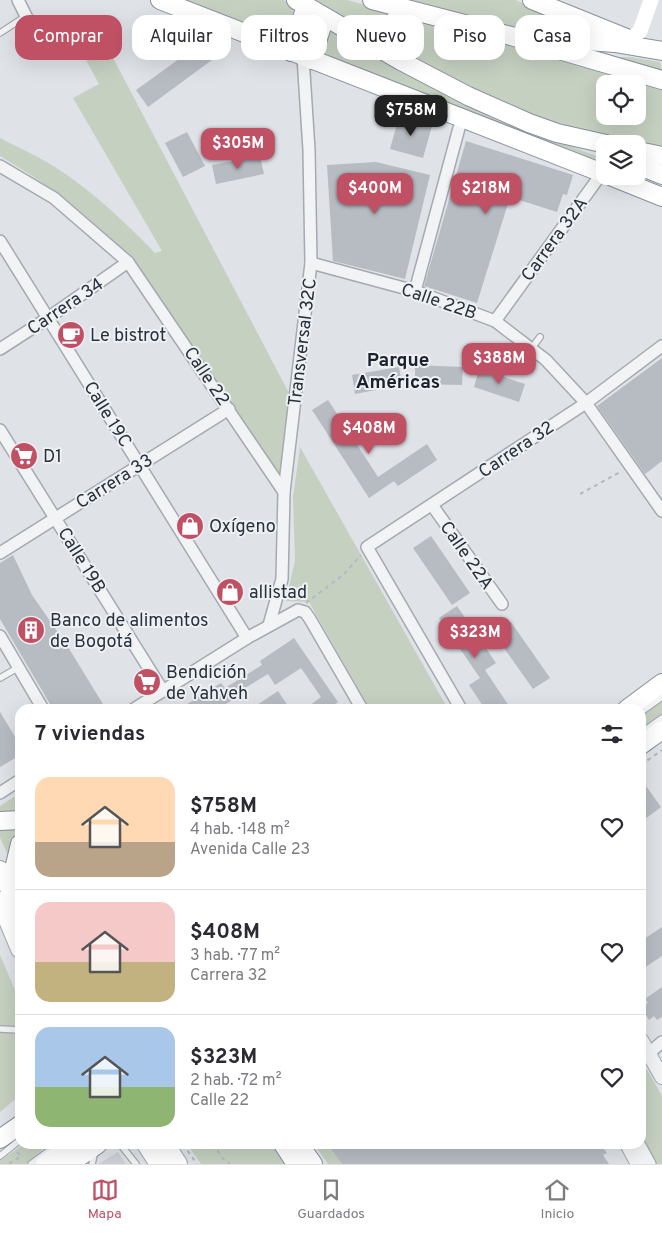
<!DOCTYPE html>
<html lang="es">
<head>
<meta charset="utf-8">
<style>
  body { margin:0; font-family:Overpass,sans-serif; background:#f7f7f7; color:#2b2b33; height:100vh; display:flex; flex-direction:column; font-size:19px; white-space:nowrap }
  * { box-sizing:border-box; margin:0 }
  p { font-size:16px; color:#7c7c81 }
  .icon { flex:none; width:28px; height:28px; fill:none; stroke:currentColor; stroke-width:2; stroke-linecap:round; stroke-linejoin:round }
  .map { position:relative; flex:1; overflow:hidden }
  .drawer { position:absolute; left:15px; top:704px; width:631px; height:445px; display:flex; flex-direction:column; background:#fff; border-radius:15px; box-shadow:0 5px 20px #0002 }
  .drawer>* { flex:none }
  .hud { position:absolute; left:15px; top:15px; width:632px; height:45px; display:flex; gap:10px }
  .controls { position:absolute; left:596px; top:75px; display:grid; gap:10px }
  .controls a { display:grid; place-items:center; width:50px; height:50px; border-radius:10px; background:#fff; box-shadow:0 5px 20px #0002; font-size:25px }
  .price { position:absolute; translate:-50% -42px; padding:0 11px; border-radius:10px; background:#c05064; color:#fff; font-size:16px; line-height:32px; filter:drop-shadow(0 1px 2px #0008) }
  .price::after { content:''; position:absolute; left:50%; top:30px; width:15px; height:11px; margin-left:-8px; background:inherit; clip-path:polygon(0 0,100% 0,50% 100%) }
  .price.current { background:#222; color:#fff }
  ul { padding:0; list-style:none }
  li { display:flex; align-items:center; gap:15px; height:125px; padding:0 20px }
  li+li { border-top:1px solid #e1e1e2 }
  li span { display:grid; place-items:center; flex:none; width:140px; height:100px; border-radius:15px; color:#555 }
  li>.icon { margin-inline-start:auto }
  span .icon { width:60px; height:60px; fill:#fffc; stroke-width:1 }
  li b { font-size:21px }
  h2 { display:flex; justify-content:space-between; align-items:center; height:60px; padding:0 20px; font-size:21px }
  .pill { padding:0 18px; border-radius:15px; background:#fff; box-shadow:0 5px 20px #0002; font-size:18px; line-height:45px }
  .pill.current { background:#c05064; color:#fff }
  .dock { display:flex; justify-content:space-around; align-items:center; height:70px; border-top:1px solid #e1e1e2; background:#fff; font-size:14px; color:#7c7c81 }
  .dock a { display:grid; justify-items:center; gap:2px }
  .dock .current { color:#c05064 }
  .map>svg:first-child { display:block }
</style>
</head>
<body>
<div class="map">
<svg width="662" height="1164" viewBox="0 0 662 1164">
  <rect width="100%" height="100%" fill="#dfe2e7"/>
  <!-- built -->
  <polygon fill="#cdd1d8" points="118,1152 126,1164 98,1164"/>
  <!-- green -->
  <g fill="#c5d0c1" fill-rule="evenodd">
    <path d="M176 0H284C301 12 293 26 289 44Z"/>
    <polygon points="311,0 347,0 393,13 383,44"/>
    <polygon points="397,0 515,0 602,35 550,33 501,26"/>
    <path d="M414 22 468 33 662 86V149L556 124 518 111 398 49 390 31ZM605 84H638V116H605Z"/>
    <polygon points="330,31 485,112 596,156 594,164 410,88 321,56"/>
    <path d="M100 33 290 395 280 477 150 283C110 231 57 189 0 156V138C19 148 40 157 58 169 95 193 125 222 155 253L162 251 73 98 99 84 81 51Z"/>
    <polygon points="601,57 630,57 660,62 662,73"/>
    <polygon points="300,447 448,709 370,709 309,602 286,601 295,560 293,497"/>
    <polygon points="662,700 662,713 641,728 641,715"/>
    <polygon points="20,793 20,812 0,815 0,806"/>
    <path d="M0 828H20C20 838 13 849 10 859L0 838Z"/>
    <polygon points="0,955 20,1002 20,1095 0,1112"/>
    <polygon points="641,1059 662,1096 662,1164 658,1164 641,1135"/>
    <polygon points="24,1144 49,1144 25,1164 0,1164 0,1161"/>
    <polygon points="187,1144 276,1144 289,1164 201,1164"/>
    <polygon points="314,1144 327,1144 342,1164 328,1164"/>
  </g>
  <!-- building -->
  <g fill="#b7bcc3">
    <polygon points="204,41 216,57 148,107 136,90"/>
    <polygon points="399,117 432,126 423,158 390,149"/>
    <polygon points="187,132 205,166 183,177 165,143"/>
    <polygon points="466,141 573,175 567,195 563,194 557,212 510,197 477,303 424,286"/>
    <polygon points="260,156 264,174 216,184 212,165"/>
    <polygon points="376,162 430,175 405,279 333,261 327,165"/>
    <polygon points="662,358 662,461 645,474 597,406"/>
    <polygon points="415,365 463,367 462,385 415,384"/>
    <polygon points="399,367 402,385 355,394 352,375"/>
    <polygon points="479,369 525,384 519,402 474,387"/>
    <polygon points="328,400 378,477 427,444 437,460 398,486 394,481 369,498 312,410"/>
    <polygon points="431,536 470,593 452,605 413,548"/>
    <polygon points="13,555 32,595 68,647 106,709 53,709 0,619 0,563"/>
    <polygon points="457,606 496,663 485,670 511,709 485,709 469,685 480,678 439,618"/>
    <polygon points="511,622 550,678 533,689 494,634"/>
    <polygon points="294,638 338,702 329,709 305,709 321,697 301,668 275,685 268,674 230,697 232,700 218,709 179,709 221,683 225,688 262,665 260,661"/>
    <polygon points="278,691 290,709 251,709"/>
    <polygon points="0,712 20,745 20,755 0,767"/>
    <polygon points="646,786 661,807 641,822 641,789"/>
    <polygon points="662,927 662,956 641,970 641,941"/>
    <polygon points="662,987 662,1017 657,1020 654,1016 649,1020 641,1007 648,1003 645,999"/>
    <polygon points="327,1144 600,1144 607,1153 603,1155 609,1164 342,1164"/>
  </g>
  <g fill="none" stroke-linecap="round" stroke-linejoin="round">
    <!-- service casing -->
    <g stroke="#a5a9b0" stroke-width="8">
      <g id="service">
        <polyline points="0,33 26,16"/>
        <polyline points="531,349 540,337"/>
        <polyline points="0,678 19,667"/>
        <polyline points="641,712 662,697"/>
        <polyline points="641,733 662,718"/>
        <polyline points="0,1029 20,1030"/>
        <polyline points="120,1144 136,1164"/>
        <polyline points="0,1156 20,1140"/>
        <polyline points="31,1164 58,1144"/>
        <polyline points="92,1164 95,1151"/>
      </g>
    </g>
    <!-- minor casing -->
    <g stroke="#a5a9b0" stroke-width="14">
      <g id="minor">
        <polyline points="18,0 37,38"/>
        <polyline points="0,166 54,198 128,262 284,492"/>
        <polyline points="0,241 247,638"/>
        <polyline points="311,263 415,291 495,321 546,360 586,403 662,511"/>
        <polyline points="415,291 459,128"/>
        <polyline points="495,321 602,173 604,152"/>
        <polyline points="0,349 48,318 128,262"/>
        <polyline points="0,430 163,691"/>
        <polyline points="432,505 502,604"/>
        <polyline points="0,553 229,409"/>
        <polyline points="269,625 282,579 284,492 311,263 309,150 303,57"/>
        <polyline points="0,636 43,709"/>
        <polyline points="134,709 247,638 298,610 305,612 310,619 362,709"/>
        <polyline points="461,709 367,547 586,403 662,346"/>
        <polyline points="0,793 20,780"/>
        <polyline points="649,1053 662,1042"/>
        <polyline points="639,1144 650,1164"/>
      </g>
    </g>
    <!-- tertiary casing -->
    <g stroke="#a5a9b0" stroke-width="16">
      <g id="tertiary">
        <polyline points="641,1040 662,1077"/>
        <polyline points="627,1144 638,1164"/>
      </g>
    </g>
    <!-- primary casing -->
    <g stroke="#9fa7b1" stroke-width="20">
      <g id="primary">
        <polyline points="0,870 20,910"/>
        <polyline points="0,901 20,949"/>
        <polyline points="146,1144 159,1164"/>
        <polyline points="165,1144 178,1164"/>
      </g>
    </g>
    <!-- trunk casing -->
    <g stroke="#88909c" stroke-width="20">
      <g id="trunk">
        <polyline points="160,0 605,174"/>
        <polyline points="296,0 401,61 468,96 529,123 557,133 606,144"/>
        <polyline points="372,0 511,36 662,80"/>
        <polyline points="532,0 629,39"/>
        <polyline points="545,38 615,43 662,51"/>
        <polyline points="291,52 306,6"/>
        <polyline points="398,58 388,46 386,30 395,20 418,13"/>
        <polyline points="311,60 325,17"/>
        <polyline points="638,151 662,156"/>
        <polyline points="638,165 662,175"/>
        <polyline points="610,176 662,197"/>
        <polyline points="627,709 662,683"/>
        <polyline points="641,745 662,730"/>
        <polyline points="0,821 20,820"/>
        <polyline points="16,901 14,869 20,844"/>
        <polyline points="0,1139 20,1125"/>
        <polyline points="283,1144 296,1164"/>
        <polyline points="299,1144 313,1164"/>
        <polyline points="45,1164 74,1144"/>
        <polyline points="69,1164 98,1144"/>
      </g>
    </g>
    <!-- path -->
    <g stroke="#b5b9be" stroke-width="2" stroke-dasharray="4 4" stroke-linecap="butt">
      <polyline points="580,494 622,471"/>
      <polyline points="306,603 343,575 361,555"/>
      <polyline points="641,765 662,750"/>
      <polyline points="183,1144 197,1164"/>
      <polyline points="213,1144 223,1159 230,1164"/>
      <polyline points="9,1164 21,1156 17,1152"/>
    </g>
    <!-- service -->
    <use href="#service" stroke="#f1f3f5" stroke-width="5.5"/>
    <!-- minor -->
    <use href="#minor" stroke="#f1f3f5" stroke-width="11"/>
    <!-- tertiary -->
    <use href="#tertiary" stroke="#f1f3f5" stroke-width="14"/>
    <!-- secondary -->
    <polyline stroke="#fff" stroke-width="15" points="631,39 640,31 651,0"/>
    <!-- primary -->
    <use href="#primary" stroke="#fff" stroke-width="18"/>
    <!-- trunk -->
    <use href="#trunk" stroke="#fff" stroke-width="18"/>
  </g>
  <!-- icons -->
  <defs>
    <g id="cafe-disc" transform="scale(1.4375)"><circle r="9.5" fill="#c05064" stroke="#eef1f4"/><path d="M-5.5-4.5H6V0H3Q3 3.5 0 3.5H-2.5Q-5.5 3.5-5.5 0ZM3-3.2v2h1.7v-2ZM-6 4.5H4V6H-6Z" fill="#fff"/></g>
    <g id="supermarket-disc" transform="scale(1.4375)"><circle r="9.5" fill="#c05064" stroke="#eef1f4"/><path d="M-6-5.5h2.5l.6 2H6L4.5 2H-2.5L-4.4-4H-6ZM-1.5 3.2a1.3 1.3 0 1 0 .1 0ZM3 3.2a1.3 1.3 0 1 0 .1 0Z" fill="#fff"/></g>
    <g id="shop-disc" transform="scale(1.4375)"><circle r="9.5" fill="#c05064" stroke="#eef1f4"/><path d="M-5-2.5h2.3a2.7 3.5 0 0 1 5.4 0H5L5.5 6h-11ZM-1.5-2.5h3a1.5 2.3 0 0 0-3 0Z" fill="#fff"/></g>
    <g id="building-disc" transform="scale(1.4375)"><circle r="9.5" fill="#c05064" stroke="#eef1f4"/><path d="M-4-6H4V6H1V3H-1V6H-4ZM-2.5-4.3h1.7v1.8h-1.7ZM.8-4.3h1.7v1.8H.8ZM-2.5-1h1.7V.8h-1.7ZM.8-1h1.7V.8H.8Z" fill="#fff"/></g>
  </defs>
  <g fill-rule="evenodd">
    <use href="#cafe-disc" x="71" y="335"/>
    <use href="#supermarket-disc" x="24" y="456"/>
    <use href="#shop-disc" x="190" y="526"/>
    <use href="#shop-disc" x="230" y="592"/>
    <use href="#building-disc" x="31" y="630"/>
    <use href="#supermarket-disc" x="147" y="682"/>
  </g>
  <g text-anchor="middle" stroke-width="4" stroke-linejoin="round" paint-order="stroke">
    <!-- street labels -->
    <g font-size="18" fill="#29313c" stroke="#eef1f4">
      <text transform="translate(554 239) rotate(-54)" y="6">Carrera 32A</text>
      <text transform="translate(439 301) rotate(19)" y="6">Calle 22B</text>
      <text transform="translate(65 306) rotate(-34)" y="6">Carrera 34</text>
      <text transform="translate(302 342) rotate(-83)" y="6">Transversal 32C</text>
      <text transform="translate(207 376) rotate(56)" y="6">Calle 22</text>
      <text transform="translate(108 414) rotate(58)" y="6">Calle 19C</text>
      <text transform="translate(516 449) rotate(-34)" y="6">Carrera 32</text>
      <text transform="translate(114 481) rotate(-32)" y="6">Carrera 33</text>
      <text transform="translate(467 555) rotate(55)" y="6">Calle 22A</text>
      <text transform="translate(82 560) rotate(58)" y="6">Calle 19B</text>
    </g>
    <!-- poi labels -->
    <g font-size="18" fill="#29313c" stroke="#eef1f4" text-anchor="start">
      <text x="90" y="341">Le bistrot</text>
      <text x="43" y="462">D1</text>
      <text x="209" y="532">Oxígeno</text>
      <text x="249" y="598">allistad</text>
      <text x="50" y="626">Banco de alimentos<tspan x="50" dy="21">de Bogotá</tspan></text>
      <text x="166" y="678">Bendición<tspan x="166" dy="21">de Yahveh</tspan></text>
    </g>
    <!-- neighbourhood labels -->
    <g font-size="19" font-weight="bold" fill="#1c222d" stroke="#eef1f4">
      <text x="398" y="366">Parque<tspan x="398" dy="22">Américas</tspan></text>
    </g>
  </g>
</svg>
<div class="controls">
<a><svg class="icon" aria-label="locate" viewBox="0 0 24 24"><circle cx="12" cy="12" r="6"/><path d="M12 2v4M12 18v4M2 12h4M18 12h4"/></svg></a>
<a><svg class="icon" aria-label="layers" viewBox="0 0 24 24"><path d="M12 4l9 5-9 5-9-5zM3 14l9 5 9-5"/></svg></a>
</div>
<b class="price current" style="left:411px;top:137px">$758M</b>
<b class="price" style="left:238px;top:170px">$305M</b>
<b class="price" style="left:375px;top:215px">$400M</b>
<b class="price" style="left:486px;top:215px">$218M</b>
<b class="price" style="left:499px;top:385px">$388M</b>
<b class="price" style="left:369px;top:455px">$408M</b>
<b class="price" style="left:475px;top:659px">$323M</b>
<div class="hud">
<a class="pill current">Comprar</a>
<a class="pill">Alquilar</a>
<a class="pill">Filtros</a>
<a class="pill">Nuevo</a>
<a class="pill">Piso</a>
<a class="pill">Casa</a>
</div>
<section class="drawer">
<h2>7 viviendas<svg class="icon" aria-label="filters" viewBox="0 0 24 24"><path d="M4 7h16M4 17h16"/><circle cx="9" cy="7" r="2"/><circle cx="15" cy="17" r="2"/></svg></h2>
<ul>
<li><span style="background:linear-gradient(#ffd9b3 65%,#b9a48a 0)"><svg class="icon" aria-label="home" viewBox="0 0 24 24"><path d="M3 11l9-7 9 7M6 9v11h12V9"/></svg></span><div><b>$758M</b><p>4 hab. · 148 m²</p><p>Avenida Calle 23</p></div><svg class="icon" aria-label="heart" viewBox="0 0 24 24"><path d="M12 20l-8-8c-3-5 5-10 8-4 3-6 11-1 8 4z"/></svg></li>
<li><span style="background:linear-gradient(#f6c9c9 60%,#c2b280 0)"><svg class="icon" aria-label="home" viewBox="0 0 24 24"><path d="M3 11l9-7 9 7M6 9v11h12V9"/></svg></span><div><b>$408M</b><p>3 hab. · 77 m²</p><p>Carrera 32</p></div><svg class="icon" aria-label="heart" viewBox="0 0 24 24"><path d="M12 20l-8-8c-3-5 5-10 8-4 3-6 11-1 8 4z"/></svg></li>
<li><span style="background:linear-gradient(#a9c7e8 60%,#8fb573 0)"><svg class="icon" aria-label="home" viewBox="0 0 24 24"><path d="M3 11l9-7 9 7M6 9v11h12V9"/></svg></span><div><b>$323M</b><p>2 hab. · 72 m²</p><p>Calle 22</p></div><svg class="icon" aria-label="heart" viewBox="0 0 24 24"><path d="M12 20l-8-8c-3-5 5-10 8-4 3-6 11-1 8 4z"/></svg></li>
</ul>
</section>
</div>
<nav class="dock">
<a class="current"><svg class="icon" aria-label="map" viewBox="0 0 24 24"><path d="M3 6l6-2 6 2 6-2v14l-6 2-6-2-6 2zM9 4v14M15 6v14"/></svg>Mapa</a>
<a><svg class="icon" aria-label="saved" viewBox="0 0 24 24"><path d="M7 4h10v16l-5-4-5 4z"/></svg>Guardados</a>
<a><svg class="icon" aria-label="home" viewBox="0 0 24 24"><path d="M3 11l9-7 9 7M6 9v11h12V9"/></svg>Inicio</a>
</nav>
</body>
</html>
